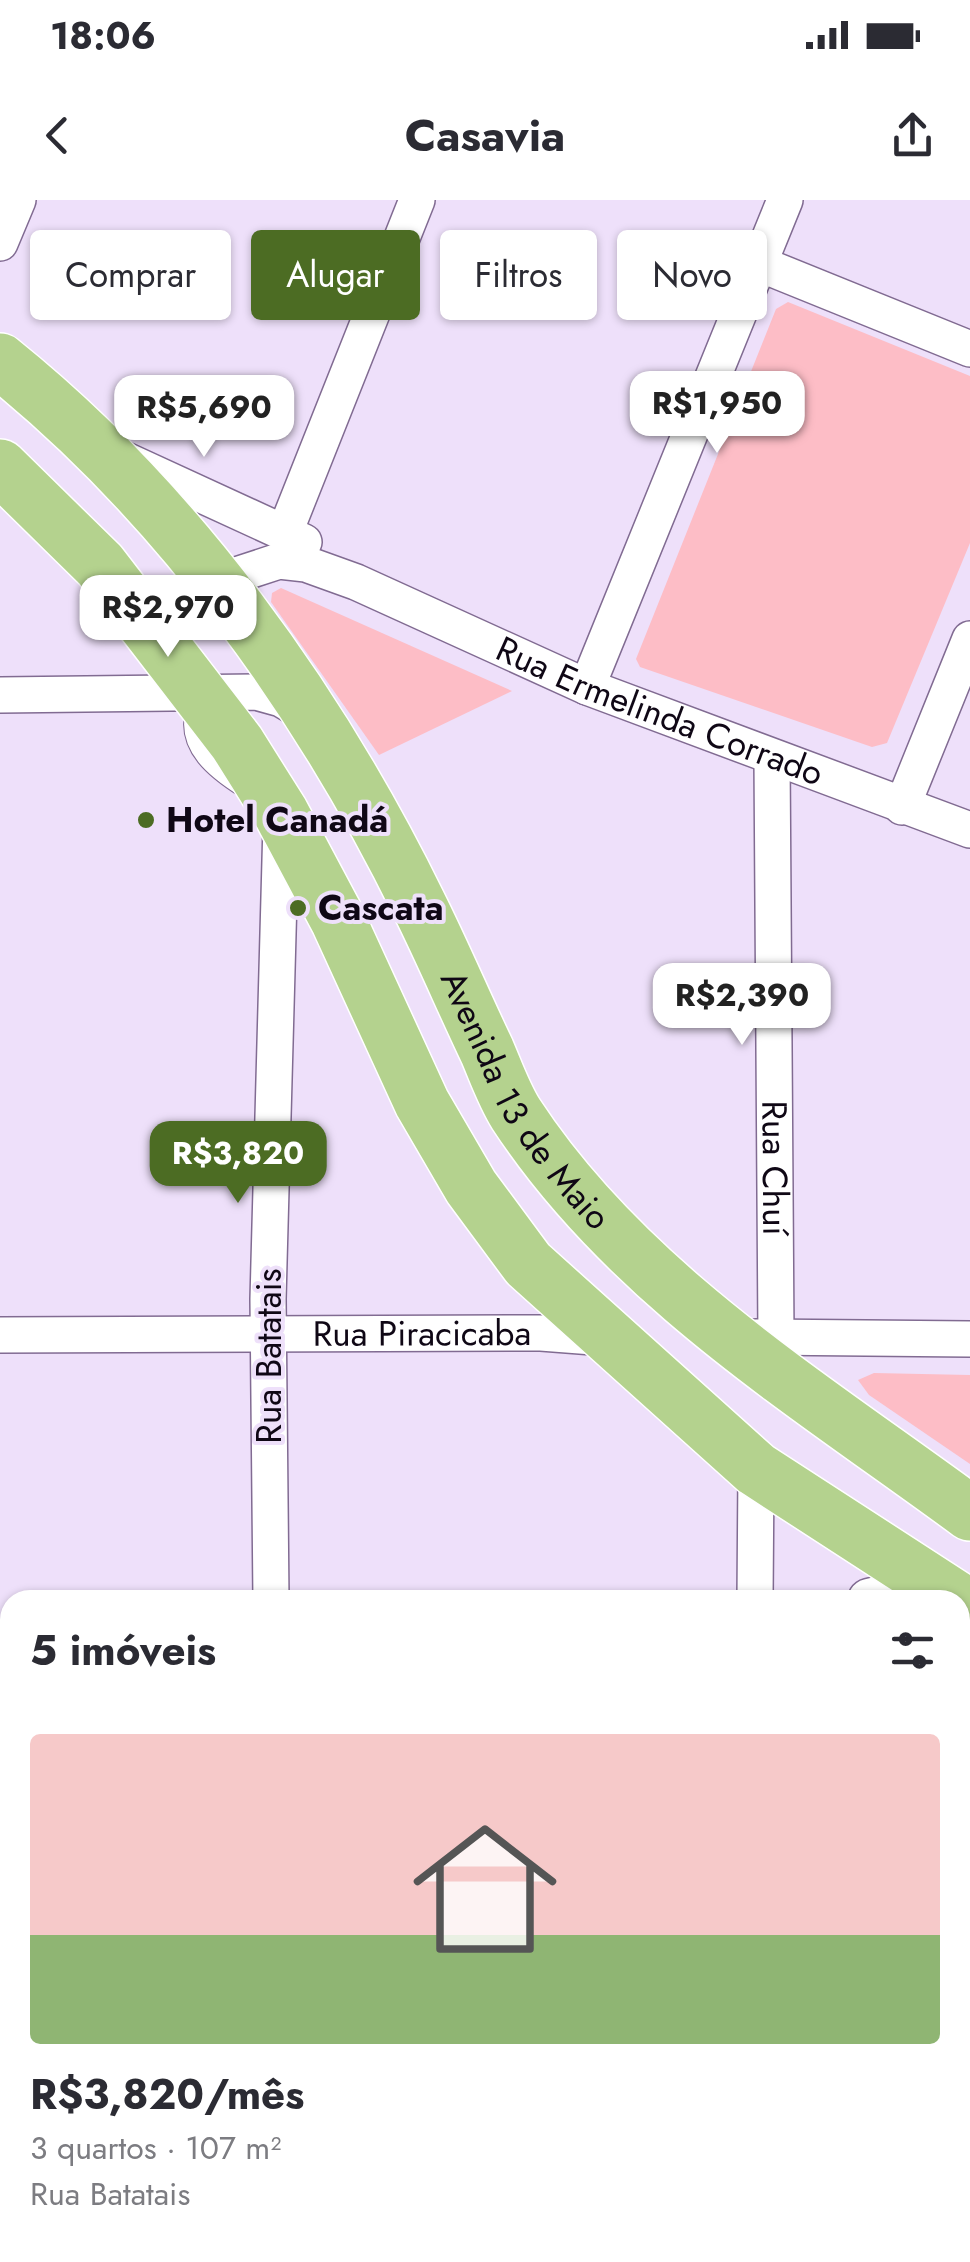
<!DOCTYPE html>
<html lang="pt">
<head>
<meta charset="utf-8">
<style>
  body { margin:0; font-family:Jost,sans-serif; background:#f2f2f3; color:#2b2b33; height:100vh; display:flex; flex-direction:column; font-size:38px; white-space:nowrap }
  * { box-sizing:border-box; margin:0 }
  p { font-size:32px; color:#7c7c81 }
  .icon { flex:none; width:55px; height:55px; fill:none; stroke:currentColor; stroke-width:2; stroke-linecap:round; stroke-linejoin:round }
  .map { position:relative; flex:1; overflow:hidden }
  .side { position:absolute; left:0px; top:1390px; width:970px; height:672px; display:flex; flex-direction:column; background:#fff; border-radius:30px 30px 0 0; box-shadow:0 2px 8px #0004 }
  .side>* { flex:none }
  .guide { position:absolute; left:30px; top:30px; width:910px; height:90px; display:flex; gap:20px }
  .price { position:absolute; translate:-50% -85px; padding:0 22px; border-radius:20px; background:#fff; color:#222; font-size:32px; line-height:65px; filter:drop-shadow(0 2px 5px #0008) }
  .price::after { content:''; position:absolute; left:50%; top:60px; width:30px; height:22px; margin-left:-15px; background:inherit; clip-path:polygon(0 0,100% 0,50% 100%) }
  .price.active { background:#4c6c23; color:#fff }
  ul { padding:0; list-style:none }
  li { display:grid; align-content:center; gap:20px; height:530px; padding:0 30px }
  li span { display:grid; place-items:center; height:310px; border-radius:10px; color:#555 }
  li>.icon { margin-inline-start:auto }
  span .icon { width:180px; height:180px; fill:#fffc; stroke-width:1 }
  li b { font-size:42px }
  h2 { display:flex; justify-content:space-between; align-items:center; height:120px; padding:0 30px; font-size:42px }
  .chip { padding:0 35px; border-radius:10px; background:#fff; box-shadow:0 2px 8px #0004; font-size:35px; line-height:90px }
  .chip.active { background:#4c6c23; color:#fff }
  .status { display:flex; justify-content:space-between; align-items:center; height:70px; padding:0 50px; background:#fff; direction:ltr }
  .status svg { height:28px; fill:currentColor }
  header { display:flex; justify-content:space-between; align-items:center; height:130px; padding:0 30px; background:#fff; font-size:45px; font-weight:700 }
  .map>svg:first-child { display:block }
</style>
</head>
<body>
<div class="status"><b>18:06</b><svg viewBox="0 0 49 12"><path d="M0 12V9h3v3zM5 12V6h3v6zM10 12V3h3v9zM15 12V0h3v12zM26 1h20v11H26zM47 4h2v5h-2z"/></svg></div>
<header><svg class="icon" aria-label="back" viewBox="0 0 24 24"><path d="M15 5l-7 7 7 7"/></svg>Casavia<svg class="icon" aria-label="share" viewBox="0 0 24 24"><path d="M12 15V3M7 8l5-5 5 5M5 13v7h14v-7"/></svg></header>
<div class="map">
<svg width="970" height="2062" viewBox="0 0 970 2062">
  <rect width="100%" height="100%" fill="#eee0fa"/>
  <!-- green -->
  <g fill="#fdbdc6">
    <polygon points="788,102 970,176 970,343 887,543 872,547 640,467 636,459 776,109"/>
    <polygon points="281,388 512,491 379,555 271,402 272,393"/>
    <polygon points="874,1173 970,1175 970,1264 869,1195 858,1180"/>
    <polygon points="960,1444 970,1451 970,1738 960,1737"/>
  </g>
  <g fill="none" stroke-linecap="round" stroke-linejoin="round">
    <!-- service casing -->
    <g stroke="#816b92" stroke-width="20">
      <path id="service" d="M195 511C185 547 217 571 244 588"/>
    </g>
    <!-- minor casing -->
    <g stroke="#816b92" stroke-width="38">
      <g id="minor">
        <polyline points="0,43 18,0"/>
        <polyline points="760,64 970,149"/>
        <polyline points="119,257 304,342"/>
        <polyline points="285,332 417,0"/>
        <path id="s1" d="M215 382 279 361 306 364 356 382 587 487 970 630"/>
        <polyline points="587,487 785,0"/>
        <polyline points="0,495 256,492 281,499 308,515"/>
        <path id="s2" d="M772 558 776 1137"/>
        <polyline points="902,607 970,439"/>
        <path id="s3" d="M0 1135 541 1133 606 1138"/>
        <polyline points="756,1137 970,1139"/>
        <polyline points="271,1400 268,1099 281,624"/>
        <polyline points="755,1400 756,1269"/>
        <polyline points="0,1764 10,1764"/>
        <polyline points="960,1768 970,1769"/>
        <polyline points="0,2042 10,2029"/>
      </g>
    </g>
    <!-- tertiary casing -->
    <g stroke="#816b92" stroke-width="45">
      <g id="tertiary">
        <polyline points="869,1400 936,1384"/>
        <polyline points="61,2062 83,2052"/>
      </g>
    </g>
    <!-- primary casing -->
    <g stroke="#fff" stroke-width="58">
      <g id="primary">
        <path id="s4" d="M0 161C178 304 319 501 419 705 443 753 464 803 487 851 496 872 504 895 516 914 627 1084 810 1195 970 1313"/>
        <polyline points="0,267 100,365 237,543 281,613 338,720 422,903 471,987 528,1064 756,1269 958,1400"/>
      </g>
    </g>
    <!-- service -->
    <use href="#service" stroke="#fff" stroke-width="18"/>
    <!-- minor -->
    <use href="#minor" stroke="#fff" stroke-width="35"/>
    <!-- tertiary -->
    <use href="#tertiary" stroke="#fff" stroke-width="42"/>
    <!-- primary -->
    <use href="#primary" stroke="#b4d28e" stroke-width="55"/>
  </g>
  <!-- markers -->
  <g fill="#4c6c23" stroke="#eee0fa" stroke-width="4">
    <circle cx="146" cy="620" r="10"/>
    <circle cx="298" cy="708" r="10"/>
  </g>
  <g text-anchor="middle" stroke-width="8" stroke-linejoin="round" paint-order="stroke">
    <!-- street labels -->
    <g font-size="35" fill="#0f0715" stroke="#eee0fa">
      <text dy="12" stroke="none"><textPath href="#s1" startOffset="478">Rua Ermelinda Corrado</textPath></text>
      <text dy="12" stroke="none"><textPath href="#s4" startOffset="915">Avenida 13 de Maio</textPath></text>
      <text dy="12" stroke="none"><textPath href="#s2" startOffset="410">Rua Chuí</textPath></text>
      <text dy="12" stroke="none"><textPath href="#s3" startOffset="422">Rua Piracicaba</textPath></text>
      <text transform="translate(269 1156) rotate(-90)" y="12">Rua Batatais</text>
    </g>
    <!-- poi labels -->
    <g font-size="35" font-weight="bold" fill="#0f0715" stroke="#eee0fa" text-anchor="start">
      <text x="166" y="632">Hotel Canadá</text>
      <text x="318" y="720">Cascata</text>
    </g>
  </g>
</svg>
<b class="price" style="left:717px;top:256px">R$1,950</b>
<b class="price" style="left:204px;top:260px">R$5,690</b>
<b class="price" style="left:168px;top:460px">R$2,970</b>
<b class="price" style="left:742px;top:848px">R$2,390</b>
<b class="price active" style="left:238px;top:1006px">R$3,820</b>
<div class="guide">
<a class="chip">Comprar</a>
<a class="chip active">Alugar</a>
<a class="chip">Filtros</a>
<a class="chip">Novo</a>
</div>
<section class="side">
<h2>5 imóveis<svg class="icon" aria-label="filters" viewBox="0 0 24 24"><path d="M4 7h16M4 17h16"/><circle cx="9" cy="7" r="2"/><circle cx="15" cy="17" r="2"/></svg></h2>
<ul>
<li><span style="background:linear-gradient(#f6c9c9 65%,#8fb573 0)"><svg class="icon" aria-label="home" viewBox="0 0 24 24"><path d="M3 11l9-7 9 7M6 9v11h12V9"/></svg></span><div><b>R$3,820/mês</b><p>3 quartos · 107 m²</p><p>Rua Batatais</p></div></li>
</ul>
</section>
</div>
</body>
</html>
